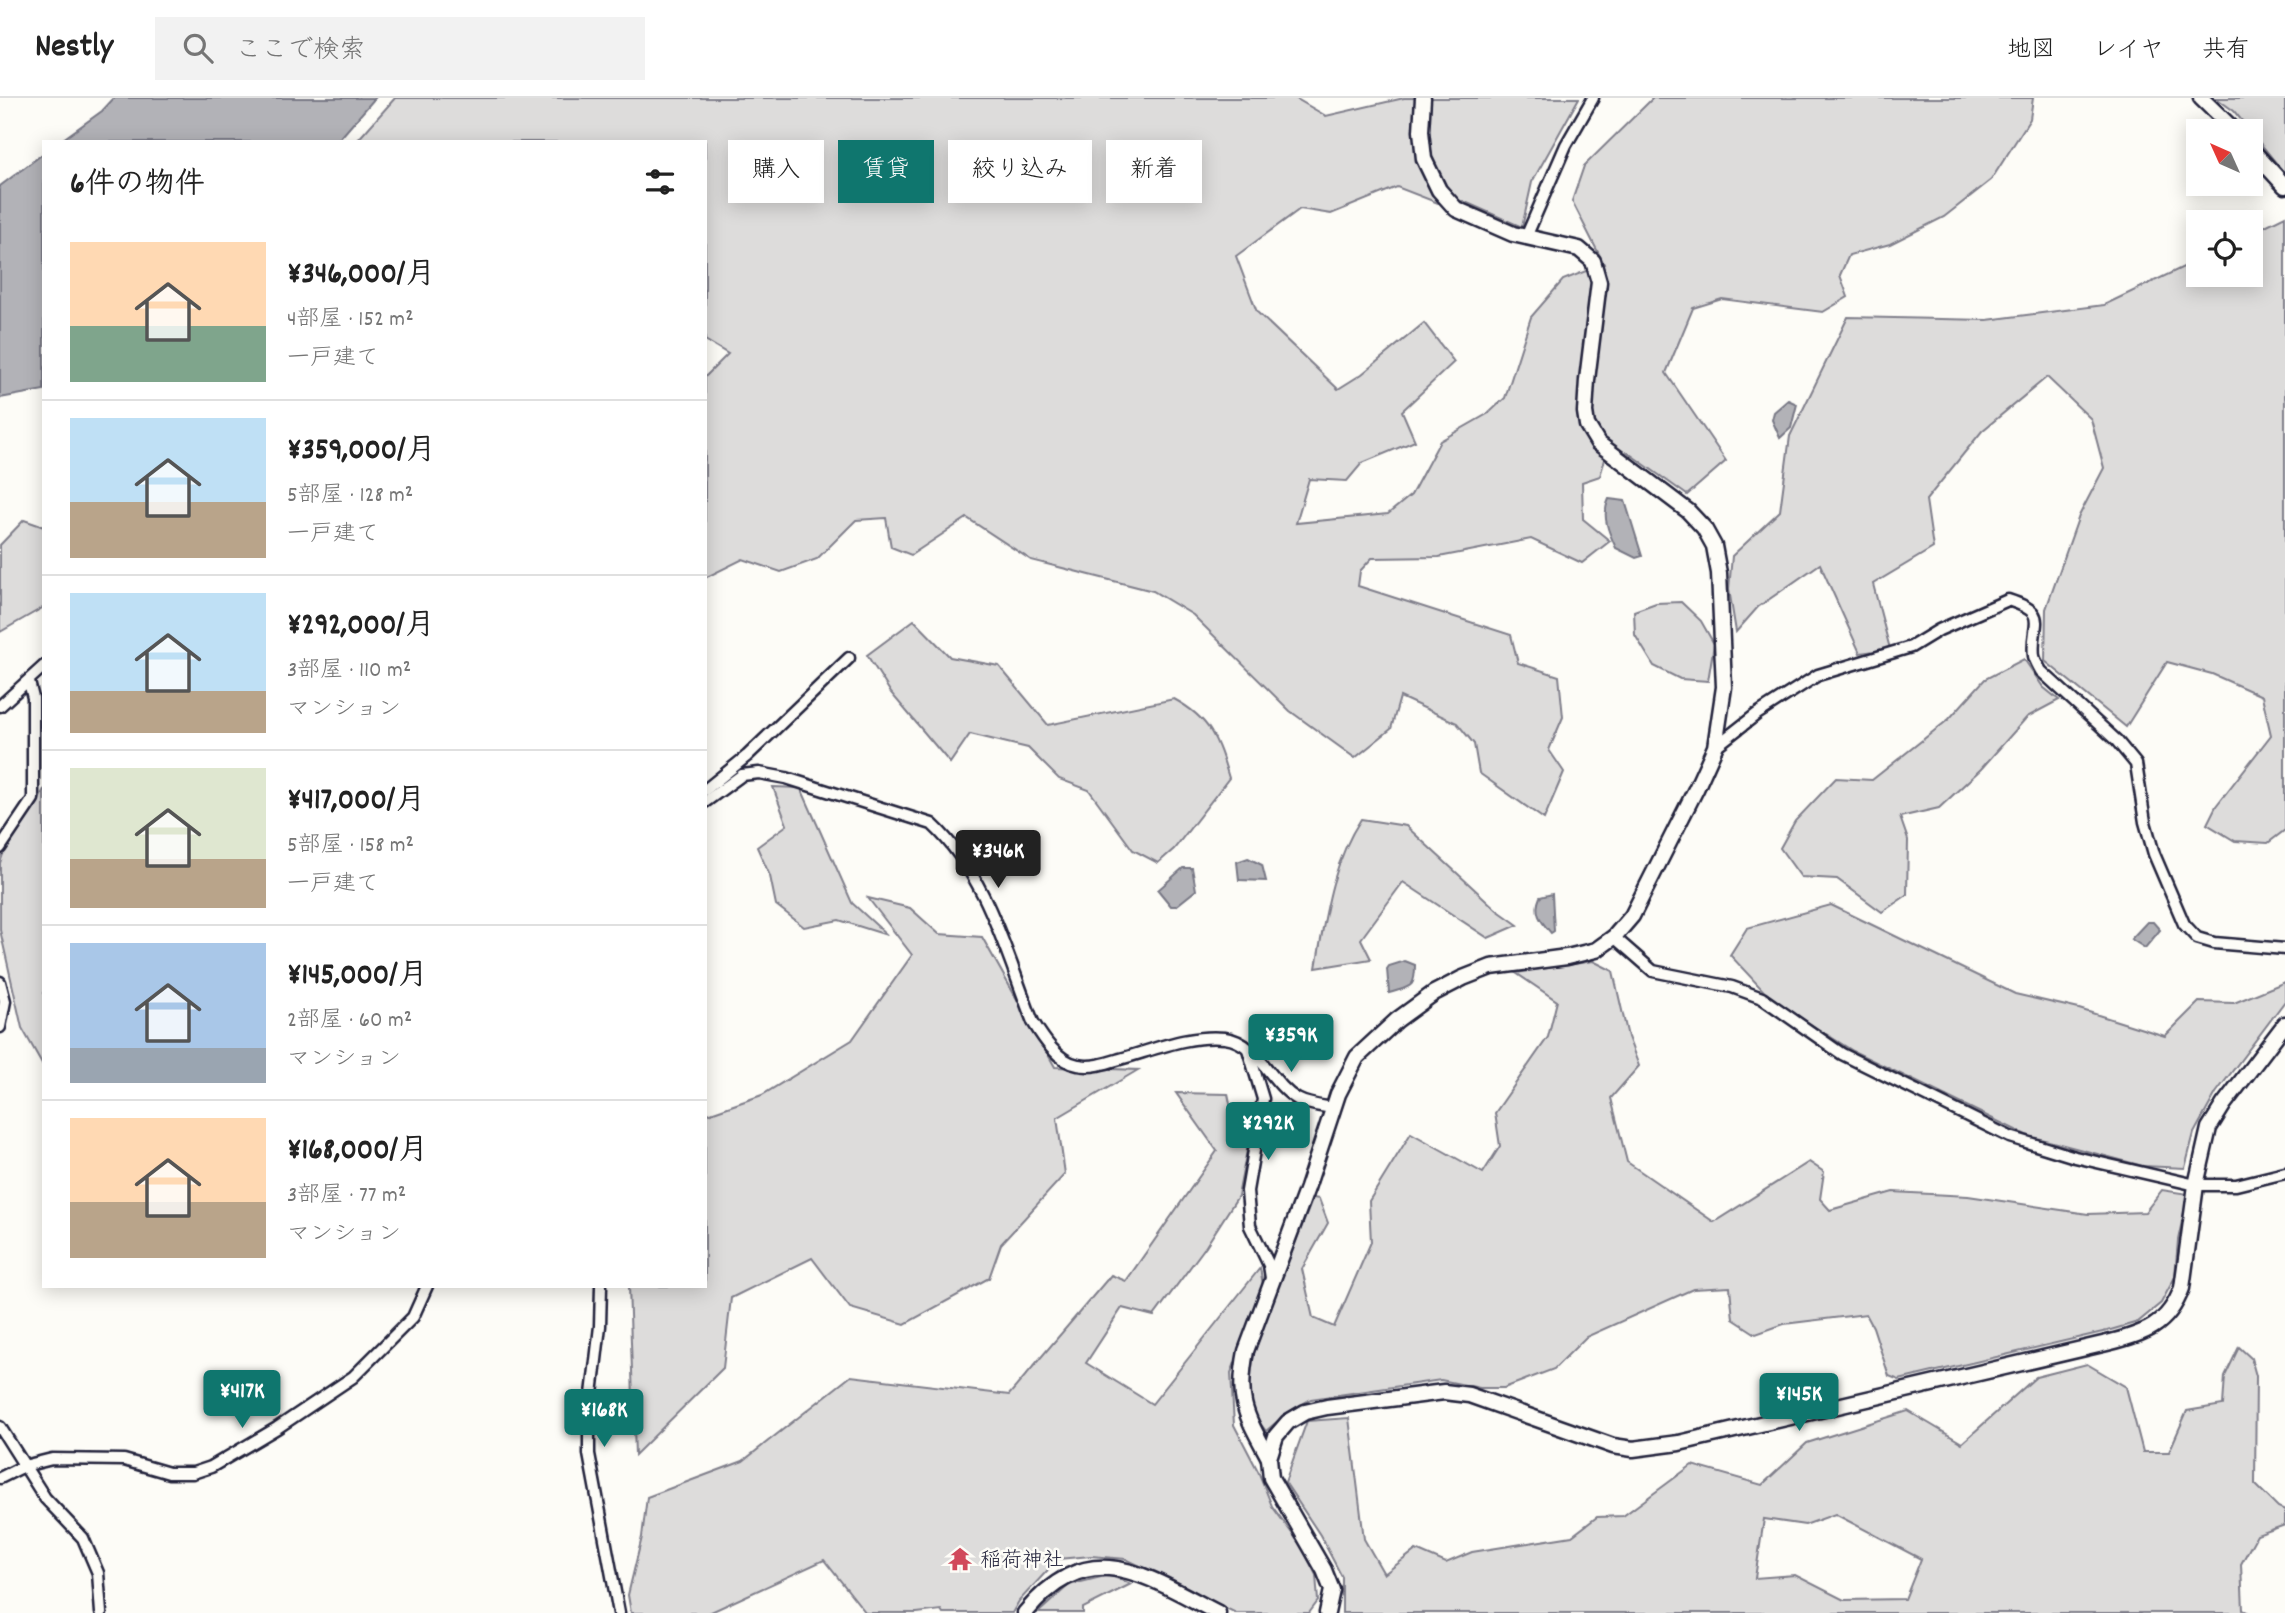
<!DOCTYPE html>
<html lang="ja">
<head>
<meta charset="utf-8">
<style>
  body { margin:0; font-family:Dekko,"Klee One",sans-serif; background:#f2f2f2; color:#222; height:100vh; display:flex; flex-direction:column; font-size:26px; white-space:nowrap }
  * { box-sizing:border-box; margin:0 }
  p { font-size:23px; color:#767676 }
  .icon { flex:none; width:38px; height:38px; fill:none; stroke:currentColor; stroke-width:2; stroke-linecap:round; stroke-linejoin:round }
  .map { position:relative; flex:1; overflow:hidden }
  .side { position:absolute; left:42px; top:42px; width:665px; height:1148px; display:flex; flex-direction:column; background:#fff; border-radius:0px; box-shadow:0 4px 18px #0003 }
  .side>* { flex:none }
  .guide { position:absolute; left:728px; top:42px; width:665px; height:63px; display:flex; gap:14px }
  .needle { width:46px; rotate:315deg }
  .buttons { position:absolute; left:2186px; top:21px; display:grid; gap:14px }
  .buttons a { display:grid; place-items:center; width:77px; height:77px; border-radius:0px; background:#fff; box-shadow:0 4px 18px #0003; font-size:35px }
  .price { position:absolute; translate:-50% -60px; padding:0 16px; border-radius:7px; background:#0f766e; color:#fff; font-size:23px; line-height:46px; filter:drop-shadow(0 2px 4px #0008) }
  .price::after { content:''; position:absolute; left:50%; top:42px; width:21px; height:16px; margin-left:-10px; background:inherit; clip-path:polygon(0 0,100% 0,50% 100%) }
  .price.active { background:#222; color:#fff }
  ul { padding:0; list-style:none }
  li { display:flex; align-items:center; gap:21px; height:175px; padding:0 28px }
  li+li { border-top:2px solid #e0e0e0 }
  li span { display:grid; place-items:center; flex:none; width:196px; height:140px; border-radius:0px; color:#555 }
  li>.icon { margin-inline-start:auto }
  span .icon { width:84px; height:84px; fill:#fffc; stroke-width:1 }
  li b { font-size:30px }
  h2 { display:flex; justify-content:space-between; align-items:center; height:84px; padding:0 28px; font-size:30px }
  .chip { padding:0 24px; border-radius:0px; background:#fff; box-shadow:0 4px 18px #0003; font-size:24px; line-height:63px }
  .chip.active { background:#0f766e; color:#fff }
  header { display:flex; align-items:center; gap:42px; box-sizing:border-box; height:98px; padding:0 35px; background:#fff; border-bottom:2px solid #e0e0e0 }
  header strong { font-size:33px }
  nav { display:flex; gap:38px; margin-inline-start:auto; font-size:24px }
  .search { width:490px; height:63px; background:#f2f2f2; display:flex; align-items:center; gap:18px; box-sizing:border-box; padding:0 24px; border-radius:0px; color:#767676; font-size:26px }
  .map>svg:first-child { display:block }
</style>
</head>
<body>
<header>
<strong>Nestly</strong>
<div class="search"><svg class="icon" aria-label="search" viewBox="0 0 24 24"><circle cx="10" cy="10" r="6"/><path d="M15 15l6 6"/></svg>ここで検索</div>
<nav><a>地図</a><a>レイヤ</a><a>共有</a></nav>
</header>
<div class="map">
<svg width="2285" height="1515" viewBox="0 0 2285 1515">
  <rect width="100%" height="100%" fill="#fdfcf7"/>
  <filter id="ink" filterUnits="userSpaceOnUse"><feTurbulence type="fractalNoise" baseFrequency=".0143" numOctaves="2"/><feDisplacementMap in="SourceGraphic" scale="14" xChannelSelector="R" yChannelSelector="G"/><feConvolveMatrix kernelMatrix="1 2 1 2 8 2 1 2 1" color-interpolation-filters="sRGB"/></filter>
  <g filter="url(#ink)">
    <!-- green -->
    <g fill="#dddcdb" stroke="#807f8b" stroke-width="2" fill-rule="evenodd">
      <polygon points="395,0 1295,0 1326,18 1404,0 1579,0 1532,84 1522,129 1463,103 1438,105 1397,89 1331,116 1300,111 1236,158 1257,214 1338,291 1362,276 1424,225 1454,264 1402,313 1415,343 1362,365 1347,383 1309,381 1296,425 1388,416 1411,397 1440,343 1489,315 1505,300 1531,219 1563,182 1604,166 1572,103 1584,68 1653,0 2033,0 2030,21 1991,82 1944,119 1890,146 1849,157 1840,177 1848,199 1823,214 1722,201 1693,210 1666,275 1726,363 1687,397 1627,354 1606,358 1600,378 1582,384 1583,421 1610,443 1582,465 1531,441 1439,459 1372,460 1360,473 1358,488 1511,537 1518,565 1559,578 1563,619 1549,652 1564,674 1544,721 1479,675 1474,646 1457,625 1400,599 1391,631 1355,660 1290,613 1193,517 1153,493 1031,462 967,420 911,457 891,449 886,420 856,422 817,461 781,474 743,461 705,480 705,279 728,256 705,242 705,44 356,44"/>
      <polygon points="2216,0 2285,0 2285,76 2234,13"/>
      <polygon points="2285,118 2285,732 2268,745 2235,743 2207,726 2216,708 2271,637 2262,598 2212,576 2167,564 2126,629 2045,563 2046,511 2079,418 2104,370 2091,321 2047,279 1982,333 1926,402 1933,450 1873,486 1890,551 1860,555 1820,466 1758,509 1736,534 1729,491 1732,458 1780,413 1790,338 1848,219 1987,222 2104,207 2198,162 2198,177 2250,177 2251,135"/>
      <polygon points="24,422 44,429 44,509 0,534 0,447"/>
      <polygon points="1681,504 1701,523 1714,546 1708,583 1680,581 1654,568 1635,537 1634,513 1656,505"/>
      <path d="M914 522 950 559 999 568 1048 627 1174 601C1211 621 1217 641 1229 680L1174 751 1158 765 1133 752 1089 692 1059 681 1028 650 970 636 950 665 891 595 867 557Z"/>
      <polygon points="2024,561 2043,589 2059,602 2027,619 1981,671 1939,710 1900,719 1908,742 1907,797 1882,814 1837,781 1801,779 1780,750 1795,723 1836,680 1872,682 1949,621 1985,581"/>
      <polygon points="773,689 801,690 852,805 887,837 839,822 804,829 776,807 770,778 757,749 787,727"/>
      <polygon points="44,691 44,969 22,930 0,832 0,765 9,739 38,704"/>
      <path d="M1361 721 1406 728 1497 812 1518 827 1488 840 1403 784 1361 841 1371 861 1316 870C1325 819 1332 765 1361 721Z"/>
      <polygon points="868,800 910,810 939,836 982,839 1055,969 1138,972 1057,1020 1065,1076 1001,1146 989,1180 905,1226 850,1210 812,1160 731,1200 723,1270 635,1357 629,1188 705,1188 705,1017 762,997 852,942 912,857"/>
      <polygon points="1831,807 2015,896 2079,911 2165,938 2199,904 2234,905 2285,884 2285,903 2216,995 2194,1035 2185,1070 2143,1068 2026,1037 1853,953 1772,902 1730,857 1747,830"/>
      <polygon points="1593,863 1613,873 1628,939 1639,968 1611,1000 1627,1064 1714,1124 1809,1064 1824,1074 1820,1101 1830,1112 1893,1094 1968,1098 2088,1116 2145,1114 2162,1092 2188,1096 2178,1142 2175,1179 2161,1205 2138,1224 2107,1233 1899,1282 1889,1278 1873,1229 1866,1216 1784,1226 1756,1236 1733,1221 1730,1189 1693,1191 1586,1239 1554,1271 1504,1290 1480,1290 1441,1282 1311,1301 1287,1315 1266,1333 1255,1319 1249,1290 1255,1248 1313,1100 1319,1101 1328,1125 1302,1171 1313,1220 1334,1229 1371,1144 1369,1103 1411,1035 1483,1075 1500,1048 1495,1015 1548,939 1557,903 1516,875"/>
      <polygon points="1176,995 1228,996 1236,1035 1248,1047 1238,1098 1206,1148 1154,1218 1122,1210 1086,1265 1152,1306 1260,1170 1264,1192 1231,1275 1234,1327 1258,1373 1272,1408 1302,1449 1316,1477 1318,1503 1309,1515 1236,1515 1126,1461 1091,1458 1058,1461 1019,1503 1012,1515 943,1515 941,1512 917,1515 866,1515 824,1462 709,1515 631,1515 628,1497 642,1439 647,1399 743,1363 851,1278 1009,1297 1111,1177 1126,1183 1217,1053"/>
      <path d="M2239 1249 2251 1260 2256 1278 2255 1386 2278 1409 2285 1412V1427L2257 1437 2241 1466 2243 1512 2249 1515H1342V1479L1320 1437 1285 1384 1307 1323 1349 1320 1364 1441 1384 1476 1416 1452 1446 1465 1472 1454 1572 1438 1597 1419 1623 1418 1692 1367 1762 1387 1807 1345 1908 1313 1962 1345 2036 1279 2087 1266 2126 1289 2143 1354H2169L2187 1313 2223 1307 2225 1278ZM1835 1416 1921 1461 1905 1501 1844 1502 1795 1477 1755 1480 1764 1421 1805 1427Z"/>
      <polygon points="1109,1477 1131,1486 1083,1510 1083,1515 1038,1515 1069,1487"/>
    </g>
    <!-- water -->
    <g fill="#b2b2b7" stroke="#787885" stroke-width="2">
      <polygon points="114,0 375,0 337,44 59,44 102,13"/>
      <polygon points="44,55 44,292 0,300 0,88"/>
      <polygon points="1788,302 1797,306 1791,330 1780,340 1772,322 1774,314"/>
      <path d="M1609 401 1625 403 1642 458 1636 460 1616 450C1609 435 1601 418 1609 401Z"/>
      <polygon points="1248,760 1262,767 1266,783 1239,782 1237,764"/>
      <polygon points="1183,770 1192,770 1196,792 1176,808 1171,808 1158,792"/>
      <path d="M1552 796 1554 833 1551 835C1541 823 1533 815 1540 799Z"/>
      <polygon points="2147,824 2153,824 2160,832 2145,850 2131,841"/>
      <path d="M1405 863 1415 867C1415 891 1411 888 1389 895L1387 871 1389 868Z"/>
    </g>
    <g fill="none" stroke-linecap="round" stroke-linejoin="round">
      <!-- street casing -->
      <g stroke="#22223b" stroke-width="15">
        <g id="street">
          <polyline points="1526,139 1566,47 1593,0"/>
          <polyline points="0,608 44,568"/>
          <path d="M1715 649 1757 616 1818 577 1911 549 1939 532 2008 502C2052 516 2030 525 2034 558 2035 563 2039 569 2041 573L2117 643 2136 666 2145 724 2154 756 2184 826 2197 840 2214 845 2285 851"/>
          <polyline points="705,692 747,658 849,560"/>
          <path d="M705 704 742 677 759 675 786 680 932 726C987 777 1006 856 1033 924 1043 940 1058 964 1078 967 1092 970 1107 965 1120 961 1153 952 1190 936 1225 940 1258 944 1270 985 1297 1001 1308 1007 1321 1008 1333 1010"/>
          <polyline points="0,750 33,701 33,600 29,584"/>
          <polyline points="1614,839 1653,873 1732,889 1762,900 1842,956 2010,1039 2075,1059 2196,1087 2236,1087 2285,1075"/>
          <polyline points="0,884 5,903 0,929"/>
          <polyline points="1248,951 1263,1001 1247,1093 1250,1128 1269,1167 1271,1180"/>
          <polyline points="601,1188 600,1228 589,1322 589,1356 619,1515"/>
          <polyline points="0,1329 45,1400 83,1440 98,1475 101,1515"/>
          <polyline points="0,1380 24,1368 52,1361 124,1362 169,1375 193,1375 211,1369 277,1330 353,1279 413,1219 427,1188"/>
        </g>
      </g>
      <!-- secondary casing -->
      <g stroke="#22223b" stroke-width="19">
        <g id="secondary">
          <polyline points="2201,0 2235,33"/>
          <polyline points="2250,50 2285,88"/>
          <path d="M1269 1360C1246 1317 1236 1304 1246 1253L1307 1090 1338 996 1357 959 1397 922 1434 895 1463 880 1491 869 1567 859 1596 852 1614 839 1632 818 1696 691 1715 649 1724 589 1719 475 1714 448 1704 430 1688 413 1598 345 1587 327 1585 314 1587 282 1599 184 1593 163 1579 151 1513 136 1456 111 1439 92 1424 61 1421 33 1423 0"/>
          <path d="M1025 1515C1090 1436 1144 1477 1218 1515"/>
          <path d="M1327 1515 1332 1492 1324 1472 1271 1380 1269 1360 1276 1338 1288 1324 1305 1314 1327 1309 1444 1294 1469 1297 1613 1348 1633 1351 1679 1345 2107 1245C2144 1236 2168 1228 2182 1190L2196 1087 2209 1030 2224 1006 2285 926"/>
        </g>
      </g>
      <!-- street -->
      <use href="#street" stroke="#fdfcf7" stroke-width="10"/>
      <!-- secondary -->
      <use href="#secondary" stroke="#fdfcf7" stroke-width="14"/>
    </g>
  </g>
  <!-- icons -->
  <defs>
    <g id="temple-bare" transform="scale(1.89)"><path d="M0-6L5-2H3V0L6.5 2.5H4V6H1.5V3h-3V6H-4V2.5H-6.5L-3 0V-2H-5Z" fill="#d1495b" stroke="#fdfcf7" stroke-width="2.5" paint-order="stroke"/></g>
  </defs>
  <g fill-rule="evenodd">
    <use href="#temple-bare" x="960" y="1461"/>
  </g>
  <g text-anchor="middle" stroke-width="5" stroke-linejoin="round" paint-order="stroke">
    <!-- poi labels -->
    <g font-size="21" fill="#22223b" stroke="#fdfcf7" text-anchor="start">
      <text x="980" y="1468">稲荷神社</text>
    </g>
  </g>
</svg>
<div class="buttons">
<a><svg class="needle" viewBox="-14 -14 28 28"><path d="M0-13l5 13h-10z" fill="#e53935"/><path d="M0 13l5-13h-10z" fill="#767676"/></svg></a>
<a><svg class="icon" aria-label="locate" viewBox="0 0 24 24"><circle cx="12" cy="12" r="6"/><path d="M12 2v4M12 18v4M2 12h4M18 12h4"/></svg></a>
</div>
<b class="price active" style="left:998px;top:792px">¥346K</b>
<b class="price" style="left:1291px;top:976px">¥359K</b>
<b class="price" style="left:1268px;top:1064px">¥292K</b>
<b class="price" style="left:242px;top:1332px">¥417K</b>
<b class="price" style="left:1799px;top:1335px">¥145K</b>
<b class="price" style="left:604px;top:1351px">¥168K</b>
<div class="guide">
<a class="chip">購入</a>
<a class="chip active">賃貸</a>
<a class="chip">絞り込み</a>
<a class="chip">新着</a>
</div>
<section class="side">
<h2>6件の物件<svg class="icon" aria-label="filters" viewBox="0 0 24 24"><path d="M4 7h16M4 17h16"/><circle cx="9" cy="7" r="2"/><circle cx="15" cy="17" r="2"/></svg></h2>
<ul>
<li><span style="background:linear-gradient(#ffd9b3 60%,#7fa58c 0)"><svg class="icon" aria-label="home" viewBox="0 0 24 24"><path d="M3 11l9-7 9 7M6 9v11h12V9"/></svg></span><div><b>¥346,000/月</b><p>4部屋 · 152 m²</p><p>一戸建て</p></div></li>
<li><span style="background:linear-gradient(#bfe0f5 60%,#b9a48a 0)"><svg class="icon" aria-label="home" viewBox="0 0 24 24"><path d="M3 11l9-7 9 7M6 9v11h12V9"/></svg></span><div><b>¥359,000/月</b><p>5部屋 · 128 m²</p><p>一戸建て</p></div></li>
<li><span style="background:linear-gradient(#bfe0f5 70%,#b9a48a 0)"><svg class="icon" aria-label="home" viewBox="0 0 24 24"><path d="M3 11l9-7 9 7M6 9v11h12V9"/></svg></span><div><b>¥292,000/月</b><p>3部屋 · 110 m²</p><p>マンション</p></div></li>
<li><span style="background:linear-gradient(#dfe7d0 65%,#b9a48a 0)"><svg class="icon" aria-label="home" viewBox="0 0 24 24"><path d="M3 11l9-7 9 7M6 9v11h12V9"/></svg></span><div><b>¥417,000/月</b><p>5部屋 · 158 m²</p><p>一戸建て</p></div></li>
<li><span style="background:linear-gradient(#a9c7e8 75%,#9aa5b1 0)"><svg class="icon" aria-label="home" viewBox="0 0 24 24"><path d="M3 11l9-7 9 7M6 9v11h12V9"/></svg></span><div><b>¥145,000/月</b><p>2部屋 · 60 m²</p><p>マンション</p></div></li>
<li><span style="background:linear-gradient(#ffd9b3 60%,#b9a48a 0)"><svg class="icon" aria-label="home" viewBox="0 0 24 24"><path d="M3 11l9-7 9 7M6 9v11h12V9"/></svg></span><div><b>¥168,000/月</b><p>3部屋 · 77 m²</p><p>マンション</p></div></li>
</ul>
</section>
</div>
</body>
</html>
